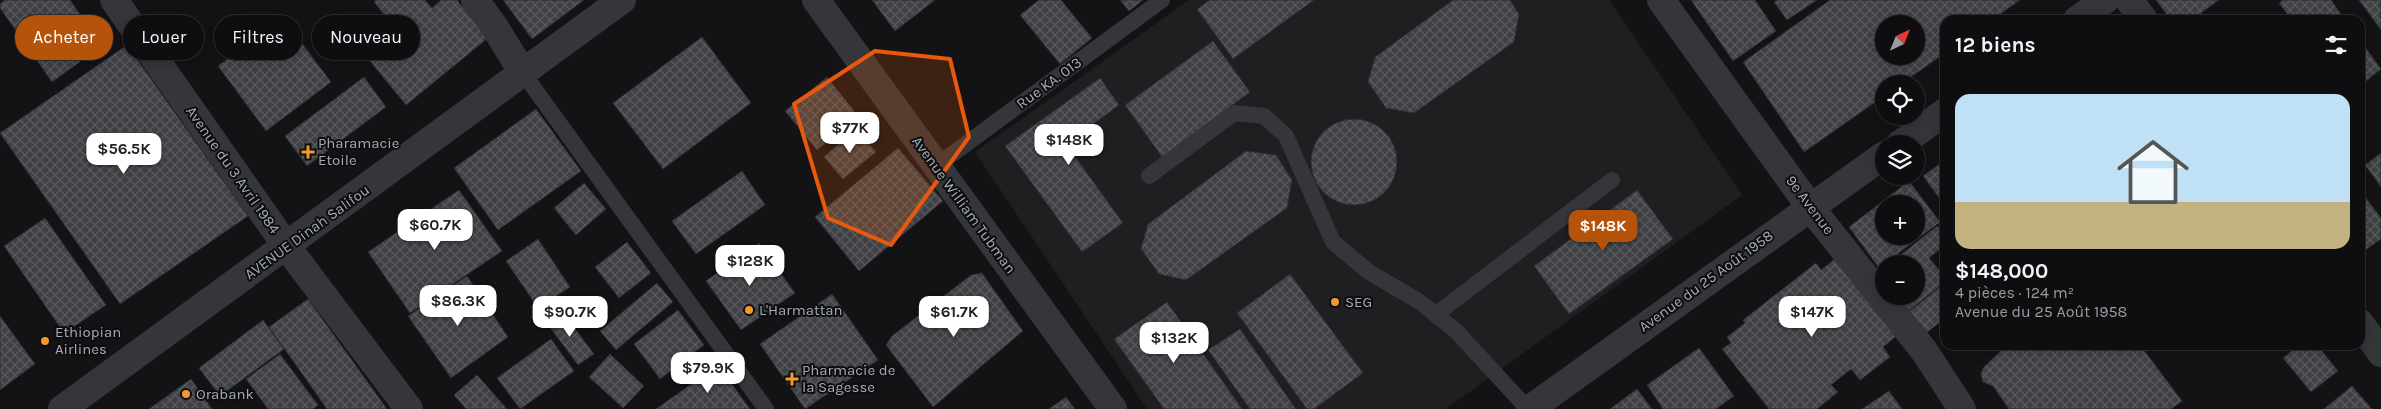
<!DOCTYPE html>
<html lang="fr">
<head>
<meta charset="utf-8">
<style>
  body { margin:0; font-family:Karla,sans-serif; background:#1c1c1e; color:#f1f3f6; height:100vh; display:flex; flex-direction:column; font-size:19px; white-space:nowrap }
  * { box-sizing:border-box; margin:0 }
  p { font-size:16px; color:#9b9c9f }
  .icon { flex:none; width:28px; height:28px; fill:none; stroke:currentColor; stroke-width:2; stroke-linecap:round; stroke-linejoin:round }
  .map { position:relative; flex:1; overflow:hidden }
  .drawer { position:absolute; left:1940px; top:15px; width:425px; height:335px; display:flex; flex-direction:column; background:#0e0e10; border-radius:15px; box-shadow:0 2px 12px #0003,0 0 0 1px #2e2e30 }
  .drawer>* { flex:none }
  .banner { position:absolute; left:15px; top:15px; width:475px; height:45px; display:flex; gap:10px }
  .needle { width:32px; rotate:43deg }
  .fabs { position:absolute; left:1875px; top:15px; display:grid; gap:10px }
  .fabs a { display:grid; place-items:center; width:50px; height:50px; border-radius:50%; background:#0e0e10; box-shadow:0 2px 12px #0003,0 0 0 1px #2e2e30; font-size:25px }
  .price { position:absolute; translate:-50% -42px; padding:0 11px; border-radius:10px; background:#fff; color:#222; font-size:16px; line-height:32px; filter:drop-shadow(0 1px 2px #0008) }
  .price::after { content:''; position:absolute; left:50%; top:30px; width:15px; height:11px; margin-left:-8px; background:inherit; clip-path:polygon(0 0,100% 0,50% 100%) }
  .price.active { background:#b45309; color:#fff }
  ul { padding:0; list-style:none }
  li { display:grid; align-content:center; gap:10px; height:265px; padding:0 15px }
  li+li { border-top:1px solid #2e2e30 }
  li span { display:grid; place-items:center; height:155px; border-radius:15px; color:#555 }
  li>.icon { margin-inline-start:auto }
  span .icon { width:90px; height:90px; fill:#fffc; stroke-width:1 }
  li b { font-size:21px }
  h2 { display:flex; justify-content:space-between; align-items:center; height:60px; padding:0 15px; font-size:21px }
  .pill { padding:0 18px; border-radius:22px; background:#0e0e10; box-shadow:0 2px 12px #0003,0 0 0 1px #2e2e30; font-size:18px; line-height:45px }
  .pill.active { background:#b45309; color:#fff }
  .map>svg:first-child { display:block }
</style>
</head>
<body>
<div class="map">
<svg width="2381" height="409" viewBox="0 0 2381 409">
  <defs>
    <pattern id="building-cross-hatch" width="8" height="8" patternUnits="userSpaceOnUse" patternTransform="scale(1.25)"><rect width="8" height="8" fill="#3f4145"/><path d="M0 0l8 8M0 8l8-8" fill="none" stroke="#585a5e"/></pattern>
  </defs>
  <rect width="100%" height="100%" fill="#131315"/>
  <!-- built -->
  <polygon fill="#1f1f22" points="1189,0 1609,0 1742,195 1446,409 1147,409 975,152"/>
  <!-- building -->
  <g fill="url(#building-cross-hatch)" stroke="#2d2e31" fill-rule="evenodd">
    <polygon points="5,0 70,0 102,46 52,82 0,8 0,4"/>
    <polygon points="376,0 425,0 432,8 441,0 457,0 488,38 406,105 365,55 396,29 374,2"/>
    <polygon points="503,0 584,0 532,39"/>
    <polygon points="872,0 935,0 895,31"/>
    <polygon points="1039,0 1061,0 1092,38 1060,64 1020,15"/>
    <polygon points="1120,0 1143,0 1129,11"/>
    <polygon points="1210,0 1314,0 1233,59 1197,9"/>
    <polygon points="1453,0 1510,0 1519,14 1514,42 1414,113 1386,108 1368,82 1375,57"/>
    <polygon points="1691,0 1755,0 1776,31 1733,61"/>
    <polygon points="1777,0 1817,0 1787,20 1774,2"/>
    <path d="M1830 0H2020L1992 20H1945V53L1901 84H1884V96L1804 152 1743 62ZM1884 24H1916V56H1884Z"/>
    <polygon points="2156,0 2219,0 2201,13 2207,20 2171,20"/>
    <polygon points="2283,0 2331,0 2345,20 2292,20 2279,3"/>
    <polygon points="2359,0 2381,0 2381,30"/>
    <polygon points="283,18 331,82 266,131 218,66"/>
    <polygon points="702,37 751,103 663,169 613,103"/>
    <polygon points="2360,40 2381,69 2360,86"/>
    <polygon points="1213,41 1250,92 1162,157 1125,105"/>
    <polygon points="127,45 248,216 120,304 0,133"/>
    <polygon points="364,77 386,107 307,166 285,136"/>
    <polygon points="827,77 859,117 817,150 785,111"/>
    <polygon points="1100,78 1119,105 1066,144 1123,223 1082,252 1005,146"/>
    <polygon points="536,109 581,171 498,230 454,168"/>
    <circle cx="1354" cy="162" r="43"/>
    <polygon points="856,129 876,152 843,179 824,157"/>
    <polygon points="898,148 943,201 859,271 815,217"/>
    <polygon points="1246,151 1276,155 1292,180 1287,208 1186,280 1159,274 1141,249 1148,224"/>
    <polygon points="2381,153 2381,187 2365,165"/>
    <polygon points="1945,160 1945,206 1923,176"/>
    <polygon points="742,171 765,205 696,254 672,221"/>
    <path d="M1909 181 1940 222 1879 268 1849 227ZM1884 204H1916V236H1884Z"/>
    <polygon points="584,183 606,209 576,235 554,208"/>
    <polygon points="459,190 502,251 410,313 368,252"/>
    <polygon points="1637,190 1673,239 1569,314 1534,266"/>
    <polygon points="2360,190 2381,218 2381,239 2360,254"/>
    <polygon points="45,218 106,305 64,333 4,246"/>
    <polygon points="1937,226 1945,235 1945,245 1929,258 1945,277 1945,282 1908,311 1897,296 1916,296 1916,264 1896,264 1894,260"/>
    <polygon points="538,239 570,287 538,308 506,261"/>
    <polygon points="627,242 651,273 619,298 595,267"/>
    <polygon points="759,243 795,293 741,330 706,281"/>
    <polygon points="1841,254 1901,332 1883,347 1890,357 1860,380 1851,369 1831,385 1838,392 1817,409 1769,409 1722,349 1731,343 1727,337 1745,323 1743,320 1816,263 1821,270"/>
    <polygon points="982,273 1023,331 933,407 886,345 892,336 971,275"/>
    <polygon points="1290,274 1363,373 1314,409 1307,409 1237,313"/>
    <polygon points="467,276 508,337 451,378 408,316"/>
    <polygon points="657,283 673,302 616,350 600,331"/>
    <polygon points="1945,283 1945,318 1925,334 1907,313"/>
    <polygon points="832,294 878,360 805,409 760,344"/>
    <polygon points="308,299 387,409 327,409 269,327"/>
    <polygon points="1167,302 1242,409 1164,409 1114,339"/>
    <polygon points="678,310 704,345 660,379 634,344"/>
    <polygon points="562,311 594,354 578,365 546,322"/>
    <polygon points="0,316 35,364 0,390"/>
    <polygon points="263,320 284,349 220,396 199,368"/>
    <polygon points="1240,329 1296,409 1250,409 1208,350"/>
    <polygon points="551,339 574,371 520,409 497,378"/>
    <polygon points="2007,345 2073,345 2076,349 2080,345 2140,345 2182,401 2171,409 2009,409 1993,386 1983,382 1981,375 1983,368"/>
    <polygon points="2299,345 2317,345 2338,371 2311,392 2283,358"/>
    <polygon points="1699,348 1734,396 1716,409 1663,409 1647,385"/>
    <polygon points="280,354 318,405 313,409 268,409 246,379"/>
    <polygon points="610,354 644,386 623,408 589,377"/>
    <polygon points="718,365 750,409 656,409"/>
    <polygon points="477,375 507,409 466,409 454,395"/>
    <polygon points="191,379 212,409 149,409"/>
    <polygon points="2352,386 2372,409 2324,409"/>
    <polygon points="1637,389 1652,409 1610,409"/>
    <polygon points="1889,391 1902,409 1862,409"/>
    <polygon points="1066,397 1075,409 1049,409"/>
  </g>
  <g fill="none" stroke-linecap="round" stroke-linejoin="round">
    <!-- service -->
    <g stroke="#34363a" stroke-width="16">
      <polyline points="523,73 766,409"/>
      <polyline points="936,166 1162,0"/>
      <polyline points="1149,176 1234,113 1264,116 1286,136 1333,242 1369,272 1420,302 1456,331 1528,409"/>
      <polyline points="1435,315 1612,180"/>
    </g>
    <!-- minor -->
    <g stroke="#34363a" stroke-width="28">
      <polyline points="114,0 287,247 409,409"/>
      <polyline points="475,0 494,26 523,73"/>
      <polyline points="816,0 1113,409"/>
      <polyline points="1661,0 1810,207 1925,352 1962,409"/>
      <polyline points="2129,0 2144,20"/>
      <polyline points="2077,20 2105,0"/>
      <polyline points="1900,144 1945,112"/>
      <polyline points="2360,323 2381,353"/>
      <polyline points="62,409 622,0"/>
      <polyline points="1530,409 1884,155"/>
    </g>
  </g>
  <!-- marked area -->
  <path fill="#e8590c" fill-opacity="0.2" stroke="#e8590c" stroke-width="4" stroke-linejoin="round" d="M875 51 950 59 969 137 891 245 828 218 794 104Z"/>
  <!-- markers -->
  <g fill="#f1992f" stroke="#0e0e10" stroke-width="2">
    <path d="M305.5 144.5h5v5h5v5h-5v5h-5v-5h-5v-5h5z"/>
    <circle cx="1335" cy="302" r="5"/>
    <circle cx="749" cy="310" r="5"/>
    <circle cx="45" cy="341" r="5"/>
    <path d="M789.5 371.5h5v5h5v5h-5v5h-5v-5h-5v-5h5z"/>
    <circle cx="186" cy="394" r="5"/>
  </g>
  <g text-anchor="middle" stroke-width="4" stroke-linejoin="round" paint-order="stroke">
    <!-- street labels -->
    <g font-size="15" fill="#a5acb5" stroke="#0e0e10">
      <text transform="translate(1049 83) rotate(-36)" y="5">Rue KA. 013</text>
      <text transform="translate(233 170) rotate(55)" y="5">Avenue du 3 Avril 1984</text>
      <text transform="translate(964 205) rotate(54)" y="5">Avenue William Tubman</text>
      <text transform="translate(1810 205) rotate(53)" y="5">9e Avenue</text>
      <text transform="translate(307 232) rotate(-36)" y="5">AVENUE Dinah Salifou</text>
      <text transform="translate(1706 281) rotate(-36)" y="5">Avenue du 25 Août 1958</text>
    </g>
    <!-- poi labels -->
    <g font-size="15" fill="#a5acb5" stroke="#0e0e10" text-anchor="start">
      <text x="318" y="148">Pharamacie<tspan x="318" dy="17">Etoile</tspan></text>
      <text x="1345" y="307">SEG</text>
      <text x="759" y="315">L'Harmattan</text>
      <text x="55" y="337">Ethiopian<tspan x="55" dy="17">Airlines</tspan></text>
      <text x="802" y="375">Pharmacie de<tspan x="802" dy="17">la Sagesse</tspan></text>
      <text x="196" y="399">Orabank</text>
    </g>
  </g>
</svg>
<div class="fabs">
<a><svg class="needle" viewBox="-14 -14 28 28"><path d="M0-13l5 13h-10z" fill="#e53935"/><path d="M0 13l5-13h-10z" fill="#9b9c9f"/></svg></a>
<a><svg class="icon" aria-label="locate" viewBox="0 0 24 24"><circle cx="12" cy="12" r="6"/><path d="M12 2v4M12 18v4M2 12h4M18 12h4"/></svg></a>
<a><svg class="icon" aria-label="layers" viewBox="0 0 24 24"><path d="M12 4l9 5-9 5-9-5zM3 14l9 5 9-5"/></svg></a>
<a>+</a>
<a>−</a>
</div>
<b class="price" style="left:850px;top:154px">$77K</b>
<b class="price" style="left:1069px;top:166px">$148K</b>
<b class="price" style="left:124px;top:175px">$56.5K</b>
<b class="price" style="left:435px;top:251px">$60.7K</b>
<b class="price active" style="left:1603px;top:252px">$148K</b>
<b class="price" style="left:750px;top:287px">$128K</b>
<b class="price" style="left:458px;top:327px">$86.3K</b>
<b class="price" style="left:570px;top:338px">$90.7K</b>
<b class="price" style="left:954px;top:338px">$61.7K</b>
<b class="price" style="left:1812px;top:338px">$147K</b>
<b class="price" style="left:1174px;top:364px">$132K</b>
<b class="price" style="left:708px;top:394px">$79.9K</b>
<div class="banner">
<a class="pill active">Acheter</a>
<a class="pill">Louer</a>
<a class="pill">Filtres</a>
<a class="pill">Nouveau</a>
</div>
<section class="drawer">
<h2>12 biens<svg class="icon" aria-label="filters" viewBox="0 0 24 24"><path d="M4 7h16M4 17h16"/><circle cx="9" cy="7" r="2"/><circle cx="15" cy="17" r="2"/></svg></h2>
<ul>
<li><span style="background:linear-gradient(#bfe0f5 70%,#c2b280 0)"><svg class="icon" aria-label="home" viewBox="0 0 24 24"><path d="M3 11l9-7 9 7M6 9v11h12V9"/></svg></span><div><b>$148,000</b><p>4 pièces · 124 m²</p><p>Avenue du 25 Août 1958</p></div></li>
</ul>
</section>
</div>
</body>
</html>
